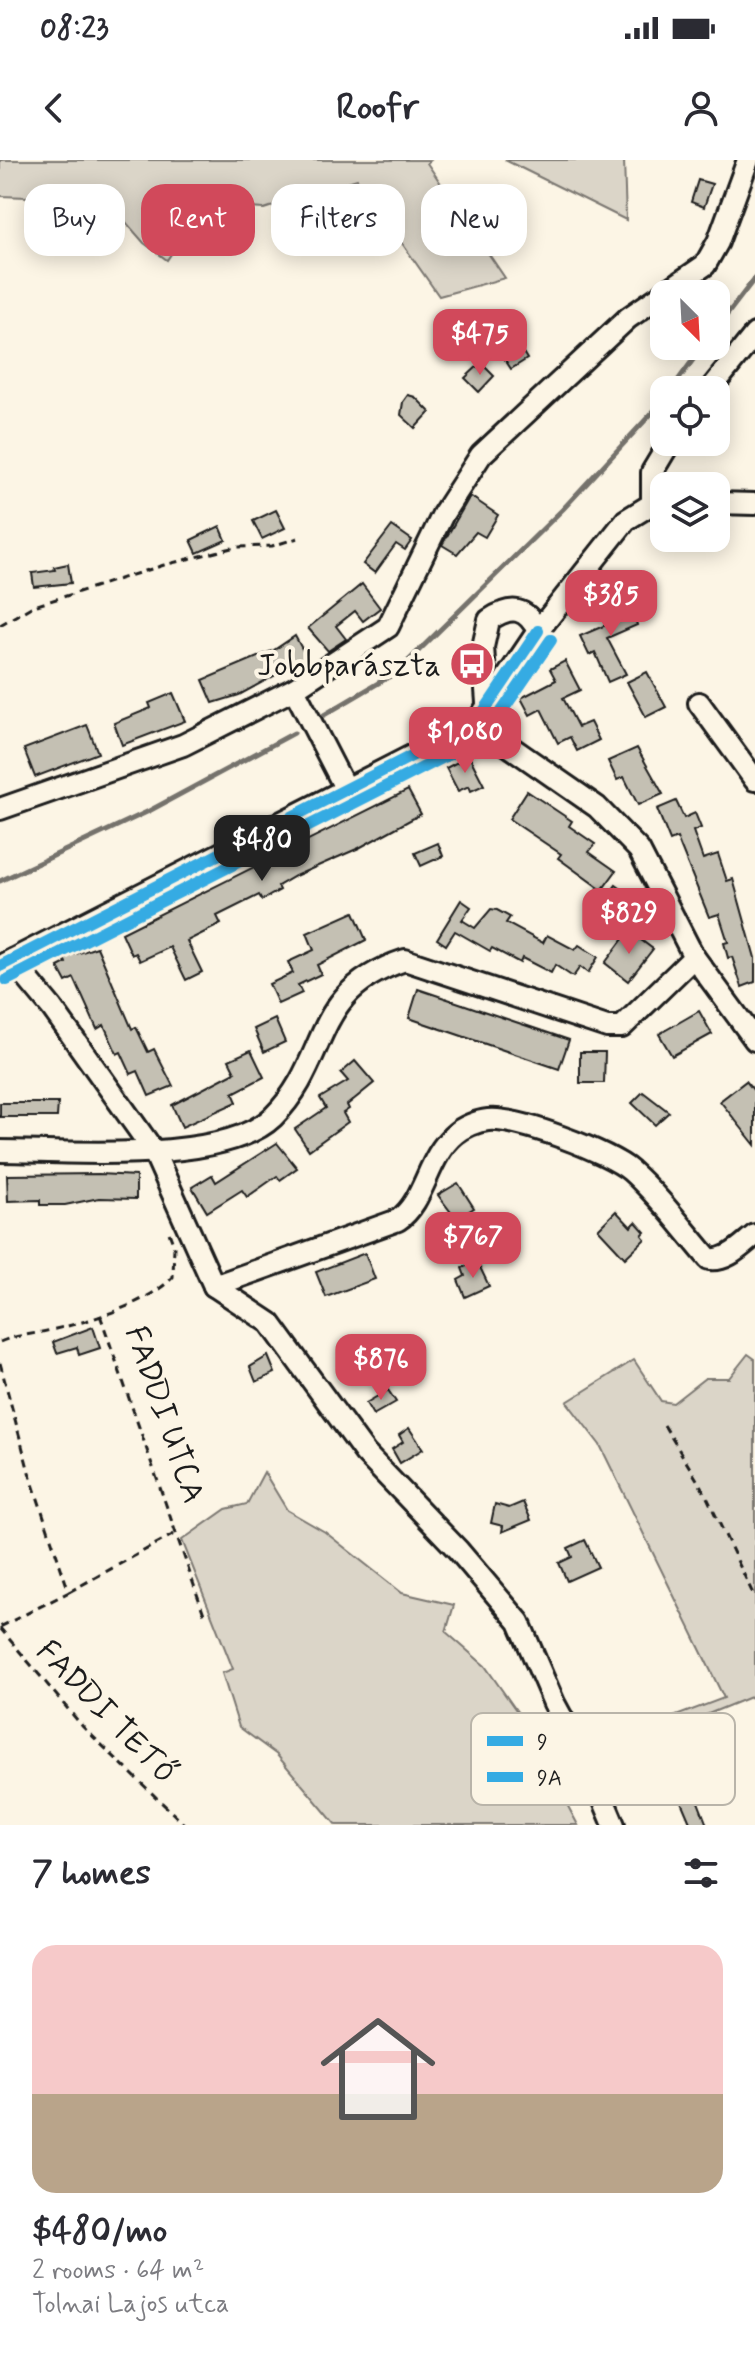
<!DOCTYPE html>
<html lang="en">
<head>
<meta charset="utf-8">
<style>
  body { margin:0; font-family:Mynerve,sans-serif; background:#f2f2f3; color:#2b2b33; height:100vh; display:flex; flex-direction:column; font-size:30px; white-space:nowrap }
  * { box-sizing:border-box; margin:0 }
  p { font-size:26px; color:#7c7c81 }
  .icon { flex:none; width:44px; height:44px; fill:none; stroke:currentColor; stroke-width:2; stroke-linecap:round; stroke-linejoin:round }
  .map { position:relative; height:1665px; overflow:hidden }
  .panel { display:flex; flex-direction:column; background:#fff; flex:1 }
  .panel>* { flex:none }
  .top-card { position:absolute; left:24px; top:24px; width:708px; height:72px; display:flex; gap:16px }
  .needle { width:52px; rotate:156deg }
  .fabs { position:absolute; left:650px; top:120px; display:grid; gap:16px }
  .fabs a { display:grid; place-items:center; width:80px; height:80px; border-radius:16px; background:#fff; box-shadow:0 4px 20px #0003; font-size:40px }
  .price { position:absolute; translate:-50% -68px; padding:0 18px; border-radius:16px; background:#d1495b; color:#fff; font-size:26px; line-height:52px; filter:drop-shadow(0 2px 4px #0008) }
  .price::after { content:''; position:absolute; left:50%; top:48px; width:24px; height:18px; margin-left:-12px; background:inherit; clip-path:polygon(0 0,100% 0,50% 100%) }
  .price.current { background:#222; color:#fff }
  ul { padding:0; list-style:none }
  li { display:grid; align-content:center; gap:16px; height:424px; padding:0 32px }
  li+li { border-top:2px solid #e1e1e2 }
  li span { display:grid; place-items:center; height:248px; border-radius:24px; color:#555 }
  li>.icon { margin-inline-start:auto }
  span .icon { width:144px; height:144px; fill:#fffc; stroke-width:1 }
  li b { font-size:34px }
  h2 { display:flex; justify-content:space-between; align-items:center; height:96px; padding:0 32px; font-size:34px }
  .pill { padding:0 28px; border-radius:24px; background:#fff; box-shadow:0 4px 20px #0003; font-size:28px; line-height:72px }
  .pill.current { background:#d1495b; color:#fff }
  .status { display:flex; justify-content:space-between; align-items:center; height:56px; padding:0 40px; background:#fff; direction:ltr }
  .status svg { height:22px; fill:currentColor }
  header { display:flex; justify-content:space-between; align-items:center; height:104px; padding:0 32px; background:#fff; font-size:36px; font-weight:700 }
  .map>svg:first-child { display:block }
</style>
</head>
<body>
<div class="status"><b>08:23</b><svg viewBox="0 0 49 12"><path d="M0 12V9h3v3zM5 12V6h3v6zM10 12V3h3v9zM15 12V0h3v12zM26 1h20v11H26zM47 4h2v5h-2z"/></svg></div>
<header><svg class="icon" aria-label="back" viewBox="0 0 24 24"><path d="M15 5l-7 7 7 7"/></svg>Roofr<svg class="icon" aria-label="person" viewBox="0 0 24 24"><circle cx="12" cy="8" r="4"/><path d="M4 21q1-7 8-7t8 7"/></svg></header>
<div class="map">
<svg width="755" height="1665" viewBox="0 0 755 1665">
  <rect width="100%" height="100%" fill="#fcf5e5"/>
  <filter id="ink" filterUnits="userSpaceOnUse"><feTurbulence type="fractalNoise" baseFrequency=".0125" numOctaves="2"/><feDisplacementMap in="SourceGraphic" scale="16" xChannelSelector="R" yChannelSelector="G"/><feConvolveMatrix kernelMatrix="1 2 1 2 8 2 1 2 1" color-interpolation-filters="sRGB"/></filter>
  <g filter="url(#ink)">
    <!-- green -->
    <g fill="#dbd5c8" stroke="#7c7872" stroke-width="2">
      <polygon points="0,0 431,0 427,3 505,118 439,136 357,19 264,49 221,46 191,64 167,100 144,83 118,53 86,39 0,36"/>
      <polygon points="505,0 624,0 626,60"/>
      <polygon points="748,1194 755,1199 755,1535 617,1591 612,1580 724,1538 600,1285 567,1242 634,1200 661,1241 673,1243 705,1218 729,1218"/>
      <polygon points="264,1312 287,1350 325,1372 402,1433 454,1445 446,1472 485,1506 518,1553 578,1665 336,1665 277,1595 239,1567 222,1513 233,1509 182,1380 226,1349 247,1344"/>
    </g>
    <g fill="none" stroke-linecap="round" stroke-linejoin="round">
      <!-- stream -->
      <g stroke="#75726c" stroke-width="5">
        <polyline points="716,169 755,118"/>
        <polyline points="671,230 703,186"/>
        <polyline points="324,555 397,512 563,349 664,240"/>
        <polyline points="0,721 149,651 294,573"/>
      </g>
    </g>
    <!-- building -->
    <g fill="#c4c0b3" stroke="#1c1c1c" stroke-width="2">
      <polygon points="698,20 712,24 704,47 691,42"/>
      <polygon points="514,178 527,199 511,209 498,189"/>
      <polygon points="481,203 494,216 479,232 465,218"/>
      <polygon points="408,235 415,237 430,252 415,268 401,255 403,242"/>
      <polygon points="470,336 498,355 485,377 476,372 457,394 442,385"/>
      <polygon points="276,350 285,368 262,379 253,361"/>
      <polygon points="220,366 226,380 197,393 191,380"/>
      <polygon points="392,366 412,380 405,390 396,384 375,413 363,404"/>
      <polygon points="68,404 71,423 34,427 32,413 55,410 54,407"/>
      <polygon points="362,424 380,448 363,461 355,451 336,466 346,479 328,491 308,468"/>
      <polygon points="628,436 637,465 607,478 626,514 608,522 595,492 589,495 580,476 613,462 606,445"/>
      <polygon points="295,476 307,498 239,535 213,543 203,520 274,490"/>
      <polygon points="565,501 580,530 563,538 578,567 590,562 599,580 577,591 570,577 558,583 541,549 530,555 521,538 556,520 550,509"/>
      <polygon points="647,512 666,547 646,557 627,522"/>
      <polygon points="173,533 185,561 122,585 114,563 151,548 149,543"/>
      <polygon points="87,565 98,593 35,617 24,589"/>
      <polygon points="637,588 663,634 638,645 624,617 617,620 608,601"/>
      <polygon points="469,596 484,625 471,631 469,626 458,631 446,608"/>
      <polygon points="408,630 421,654 359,688 295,716 278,726 280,730 262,740 259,735 217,756 221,764 187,781 202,812 186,820 170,787 140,801 136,793 132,795 122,773"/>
      <polygon points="527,631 572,661 569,666 595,684 589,692 616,711 602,730 558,698 561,694 509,659"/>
      <polygon points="676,641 684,658 695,653 701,668 693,671 703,699 718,694 727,721 733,719 755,798 755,822 742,827 732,797 728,798 724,783 728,782 719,754 709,757 677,678 670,681 657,649"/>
      <polygon points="438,683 443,696 421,706 415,693"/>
      <polygon points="616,725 638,741 620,767 597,751"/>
      <polygon points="461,740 471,747 462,760 475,768 491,749 497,750 510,757 506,763 543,783 547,775 575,790 579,785 598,797 588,813 580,807 573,817 555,805 551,813 522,798 520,803 492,788 490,791 455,771 446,785 437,779"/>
      <polygon points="354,752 366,780 317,805 321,814 298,825 302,833 278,844 269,824 293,813 288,802 314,790 307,773"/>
      <polygon points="629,771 653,789 628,821 605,803"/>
      <polygon points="97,787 132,869 136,867 148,892 154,889 173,926 149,936 138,911 131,914 121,892 117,894 104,865 97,869 74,818 66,822 58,807 66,803 64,798"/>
      <polygon points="418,829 569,880 559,909 409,858"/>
      <polygon points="699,851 712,874 672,896 659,874"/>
      <polygon points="275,859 285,882 264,892 254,869"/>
      <polygon points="251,890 264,917 233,933 237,942 182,967 172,945 235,912 229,900"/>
      <polygon points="580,892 605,892 604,923 580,923"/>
      <polygon points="355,901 374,923 347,945 349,949 343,953 348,962 309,990 295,969 326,948 320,938 348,921 341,913"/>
      <polygon points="746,921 755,932 755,985 720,941"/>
      <polygon points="643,932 669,952 655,965 632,943"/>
      <polygon points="0,943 58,943 57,957 0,957"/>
      <polygon points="277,983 297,1008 280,1020 277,1016 247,1037 242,1030 207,1052 192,1027 212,1015 216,1022"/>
      <polygon points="99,1014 136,1016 136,1039 99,1038 65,1045 40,1045 40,1040 8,1041 7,1015"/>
      <polygon points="458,1023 474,1048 456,1059 438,1035"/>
      <polygon points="616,1051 631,1067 636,1062 645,1072 642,1075 645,1079 625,1098 598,1069"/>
      <polygon points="365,1093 375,1119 326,1137 316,1112"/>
      <polygon points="477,1101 489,1126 465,1137 458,1120 465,1116 462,1108"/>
      <polygon points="93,1167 100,1188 79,1195 77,1187 57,1193 53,1182"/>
      <polygon points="409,1181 417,1200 400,1208 392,1189"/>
      <polygon points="268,1196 275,1213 256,1222 250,1207"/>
      <polygon points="388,1230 396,1242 373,1255 366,1243"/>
      <polygon points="409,1268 423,1289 400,1303 392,1289 403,1282 399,1275"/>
      <polygon points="523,1342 531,1360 502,1372 503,1366 491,1363 495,1344 509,1348"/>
      <polygon points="585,1380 598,1407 567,1421 559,1403 572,1397 568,1388"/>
      <polygon points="689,1601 702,1631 695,1634 707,1665 691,1665 668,1611"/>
    </g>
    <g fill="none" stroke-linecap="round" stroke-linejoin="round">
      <!-- minor casing -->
      <g stroke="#1c1c1c" stroke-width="26">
        <g id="minor">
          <polyline points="710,230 755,174"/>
          <polyline points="716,343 755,344"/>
          <polyline points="652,344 652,312 670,282"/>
          <polyline points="294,529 345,628"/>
          <path d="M487 543 483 487 489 460C511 445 526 447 538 471"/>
          <polyline points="699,543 755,620"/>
          <polyline points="476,563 597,647 639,690 694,797 755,880"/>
          <polyline points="0,649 183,585 294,529 388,467 443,354 481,295 628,158 705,105 718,82 748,0"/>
          <polyline points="12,800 52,848 153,990 214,1126 270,1163 365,1293 458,1390 519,1462 554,1543 593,1615 614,1665"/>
          <polyline points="4,804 476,563 538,471 626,360 652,344 664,343"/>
          <path d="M0 991C67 991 223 1005 273 957 332 898 308 832 405 800L607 867H622L694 797"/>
          <path d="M214 1126 398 1060C425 1042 427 997 455 974 463 967 477 961 488 960 517 957 609 992 631 1011 660 1037 684 1070 709 1099 727 1102 742 1085 755 1075"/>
        </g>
      </g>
      <!-- path -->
      <g stroke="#1c1c1c" stroke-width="3" stroke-dasharray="8 6" stroke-linecap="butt">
        <polyline points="0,465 31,447 164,405 236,387 272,386 298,378"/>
        <polyline points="100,1155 204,1454"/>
        <path d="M0 1182C13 1176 28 1175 42 1172 80 1164 146 1146 173 1117L174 1086 168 1070"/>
        <polyline points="0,1203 29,1312 69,1432 0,1467"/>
        <polyline points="664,1265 705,1333 755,1438"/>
        <polyline points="69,1432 176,1373"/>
        <polyline points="0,1468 83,1567 185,1665"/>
      </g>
      <!-- minor -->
      <use href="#minor" stroke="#fcf5e5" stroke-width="20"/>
      <!-- bus-1 casing -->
      <g stroke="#fcf5e5" stroke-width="18">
        <polyline id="bus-1" points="0,806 476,563 538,471"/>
      </g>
      <!-- bus-2 casing -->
      <g stroke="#fcf5e5" stroke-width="18">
        <polyline id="bus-2" points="7,820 485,576 551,480"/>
      </g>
      <!-- bus-1 -->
      <use href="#bus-1" stroke="#35abe3" stroke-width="12"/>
      <!-- bus-2 -->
      <use href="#bus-2" stroke="#35abe3" stroke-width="12"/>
    </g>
  </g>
  <!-- icons -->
  <defs>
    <g id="bus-disc" transform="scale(2.3)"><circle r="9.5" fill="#d1495b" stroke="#fcf5e5"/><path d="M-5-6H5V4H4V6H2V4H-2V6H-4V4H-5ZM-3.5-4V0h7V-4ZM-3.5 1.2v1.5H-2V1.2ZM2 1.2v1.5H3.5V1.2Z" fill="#fff"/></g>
  </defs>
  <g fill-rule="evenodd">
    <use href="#bus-disc" x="472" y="504"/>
  </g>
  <g text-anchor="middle" stroke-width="8" stroke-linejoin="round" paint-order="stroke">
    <!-- poi labels -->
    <g font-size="32" fill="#1c1c1c" stroke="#fcf5e5" text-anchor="end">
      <text x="441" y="515">Jobbparászta</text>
    </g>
    <!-- street labels -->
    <g font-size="32" fill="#1c1c1c" stroke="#fcf5e5">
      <text transform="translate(166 1254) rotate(71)" y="11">FADDI UTCA</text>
      <text transform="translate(108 1552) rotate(46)" y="11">FADDI TETŐ</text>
    </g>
  </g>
  <!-- legend -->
  <rect x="471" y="1553" width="264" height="92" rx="12" fill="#fcf5e5" stroke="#b9b4a9" stroke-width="2"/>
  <rect x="487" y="1576" width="36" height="10" fill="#35abe3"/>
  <rect x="487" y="1612" width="36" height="10" fill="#35abe3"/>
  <g font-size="22" fill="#1c1c1c">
    <text x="537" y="1589">9</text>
    <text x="537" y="1625">9A</text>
  </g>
</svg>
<div class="fabs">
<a><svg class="needle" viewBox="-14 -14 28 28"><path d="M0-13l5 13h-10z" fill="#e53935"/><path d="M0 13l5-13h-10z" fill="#7c7c81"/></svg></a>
<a><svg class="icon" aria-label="locate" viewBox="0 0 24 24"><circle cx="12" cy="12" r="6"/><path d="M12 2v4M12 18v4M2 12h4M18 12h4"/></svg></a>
<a><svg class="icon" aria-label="layers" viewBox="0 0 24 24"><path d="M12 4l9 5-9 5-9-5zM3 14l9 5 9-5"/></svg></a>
</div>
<b class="price" style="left:480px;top:217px">$475</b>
<b class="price" style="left:611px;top:478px">$385</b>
<b class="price" style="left:465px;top:615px">$1,080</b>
<b class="price current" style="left:262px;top:723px">$480</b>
<b class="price" style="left:629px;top:796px">$829</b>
<b class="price" style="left:473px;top:1120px">$767</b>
<b class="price" style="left:381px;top:1242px">$876</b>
<div class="top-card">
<a class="pill">Buy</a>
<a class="pill current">Rent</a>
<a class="pill">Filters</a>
<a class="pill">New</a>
</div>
</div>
<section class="panel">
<h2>7 homes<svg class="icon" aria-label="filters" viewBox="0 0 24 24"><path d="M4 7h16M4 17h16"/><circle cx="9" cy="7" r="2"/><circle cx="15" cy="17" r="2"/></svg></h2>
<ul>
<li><span style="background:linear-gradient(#f6c9c9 60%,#b9a48a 0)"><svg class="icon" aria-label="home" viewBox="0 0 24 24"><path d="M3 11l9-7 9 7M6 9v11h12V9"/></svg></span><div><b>$480/mo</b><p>2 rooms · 64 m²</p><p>Tolnai Lajos utca</p></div></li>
</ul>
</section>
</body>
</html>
